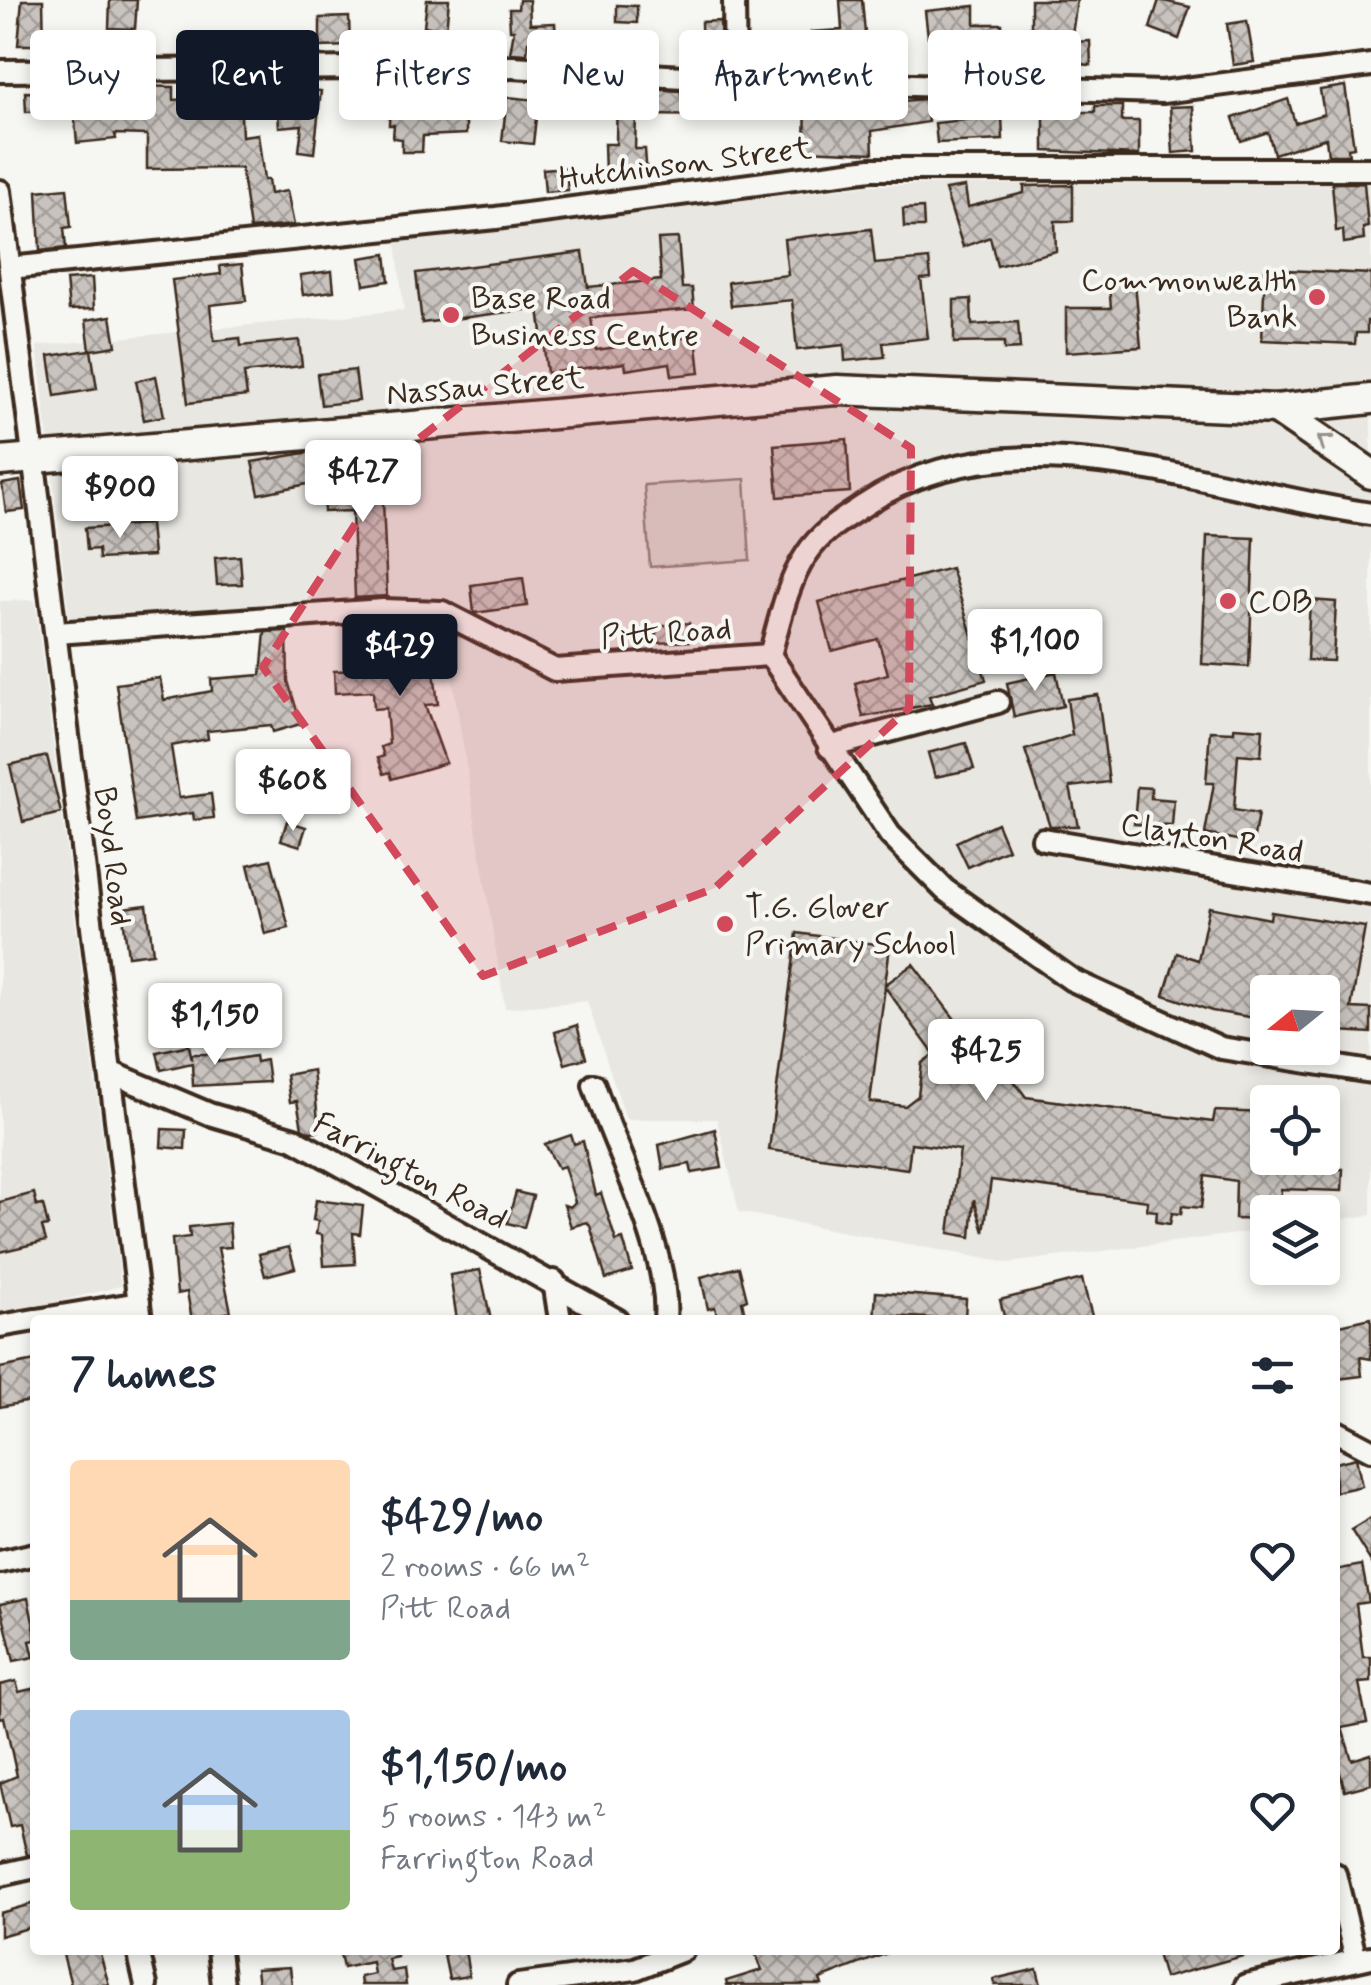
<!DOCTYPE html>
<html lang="en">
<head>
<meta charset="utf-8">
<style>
  body { margin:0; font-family:Mynerve,sans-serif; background:#f6f6f7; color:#1f2937; height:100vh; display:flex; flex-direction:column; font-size:38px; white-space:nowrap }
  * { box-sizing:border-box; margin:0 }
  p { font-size:32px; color:#747a83 }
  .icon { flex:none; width:55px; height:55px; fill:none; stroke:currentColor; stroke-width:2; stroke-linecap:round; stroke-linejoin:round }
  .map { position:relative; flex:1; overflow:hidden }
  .drawer { position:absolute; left:30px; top:1315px; width:1310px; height:640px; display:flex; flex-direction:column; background:#fff; border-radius:10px; box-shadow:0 5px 15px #0003 }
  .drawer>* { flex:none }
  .banner { position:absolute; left:30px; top:30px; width:1312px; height:90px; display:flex; gap:20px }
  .needle { width:65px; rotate:252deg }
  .controls { position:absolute; left:1250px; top:975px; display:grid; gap:20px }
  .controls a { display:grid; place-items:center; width:90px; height:90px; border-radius:10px; background:#fff; box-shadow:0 5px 15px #0003; font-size:50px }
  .price { position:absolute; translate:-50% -85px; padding:0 22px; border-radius:10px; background:#fff; color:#222; font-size:32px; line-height:65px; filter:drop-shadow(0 2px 5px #0008) }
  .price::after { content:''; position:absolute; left:50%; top:60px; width:30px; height:22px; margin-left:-15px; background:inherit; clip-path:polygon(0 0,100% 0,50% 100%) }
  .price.on { background:#111827; color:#fff }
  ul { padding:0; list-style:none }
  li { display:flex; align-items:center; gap:30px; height:250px; padding:0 40px }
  li span { display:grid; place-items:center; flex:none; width:280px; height:200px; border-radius:10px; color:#555 }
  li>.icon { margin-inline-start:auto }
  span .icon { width:120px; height:120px; fill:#fffc; stroke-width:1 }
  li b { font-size:42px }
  h2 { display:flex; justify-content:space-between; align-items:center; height:120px; padding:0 40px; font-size:42px }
  .tag { padding:0 35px; border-radius:10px; background:#fff; box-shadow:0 5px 15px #0003; font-size:35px; line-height:90px }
  .tag.on { background:#111827; color:#fff }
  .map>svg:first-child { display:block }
</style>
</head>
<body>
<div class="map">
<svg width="1371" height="1985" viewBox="0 0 1371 1985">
  <defs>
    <pattern id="building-cross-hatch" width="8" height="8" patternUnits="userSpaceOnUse" patternTransform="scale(2.5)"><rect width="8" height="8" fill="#c8c3be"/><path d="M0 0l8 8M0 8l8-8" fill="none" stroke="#a49f9a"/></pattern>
  </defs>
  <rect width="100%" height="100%" fill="#f6f6f2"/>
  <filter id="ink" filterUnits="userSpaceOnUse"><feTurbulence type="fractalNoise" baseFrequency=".01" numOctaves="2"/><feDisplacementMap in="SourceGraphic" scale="20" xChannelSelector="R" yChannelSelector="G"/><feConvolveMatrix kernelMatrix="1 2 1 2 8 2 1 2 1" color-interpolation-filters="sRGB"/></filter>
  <g filter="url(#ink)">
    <!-- built -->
    <g fill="#e8e7e2" fill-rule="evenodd">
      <path d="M1361 181 1371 183V1215L1323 1222 1322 1212H1268L1267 1230 1008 1263 739 1212 717 1119H626L587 1001 505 1008 440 602 322 603 69 618 37 346 404 310 396 242 871 185ZM1268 992H1322V1048H1268ZM1268 1102H1322V1158H1268Z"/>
      <polygon points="35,600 121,1286 0,1316 0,601"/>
    </g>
    <!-- green -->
    <polygon fill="#dad9d3" stroke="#8a8278" stroke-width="2.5" points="745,479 750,560 650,567 644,485"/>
    <!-- building -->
    <g fill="url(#building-cross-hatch)" stroke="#3b2a1e" stroke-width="2.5" fill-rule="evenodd">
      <polygon points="22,0 43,0 44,45 18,45"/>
      <polygon points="110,0 137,0 135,29 109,28"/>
      <polygon points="427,0 449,0 446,30 424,26"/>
      <polygon points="519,0 529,0 530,24 555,23 556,40 528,42 527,54 510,53 514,30 510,30 509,9 518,9"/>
      <polygon points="840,0 862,0 867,56 813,57 811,32 842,30"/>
      <polygon points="1031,0 1077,0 1071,42 1090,41 1091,65 1031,59"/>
      <polygon points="1159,0 1190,7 1179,39 1150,28"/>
      <polygon points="617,5 637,6 637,23 617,22"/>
      <polygon points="975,6 975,24 1002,24 1002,49 971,49 971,33 928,37 925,11"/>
      <polygon points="349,17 350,46 320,47 320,18"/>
      <polygon points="720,21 721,60 702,61 701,22"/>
      <polygon points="1247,21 1254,62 1233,65 1227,24"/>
      <polygon points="295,82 295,88 321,91 314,153 299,151 302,125 279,127 276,83"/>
      <polygon points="451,82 478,82 478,87 489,88 489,109 466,109 466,134 423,136 422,152 402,152 402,139 393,138 394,125 389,125 390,97 451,98"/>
      <polygon points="140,86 174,87 174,100 240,95 242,136 258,134 264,180 268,180 270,194 287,191 294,225 250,229 241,168 147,169 147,135 115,134 116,139 77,143 74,111 26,112 25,92 139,94"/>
      <polygon points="1345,86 1354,147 1348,148 1349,155 1328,155 1326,138 1274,154 1268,132 1241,141 1233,118 1288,99 1295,123 1324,114 1320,90"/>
      <polygon points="617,87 681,91 681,96 737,96 737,116 636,115 635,149 645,149 647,178 605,174 604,144 616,144"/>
      <polygon points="507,97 538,100 533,144 502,141"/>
      <polygon points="806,97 836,98 836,107 925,99 928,122 872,131 873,153 805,150"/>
      <polygon points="1095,106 1122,106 1122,121 1139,121 1139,155 1044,151 1044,112 1095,112"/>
      <polygon points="1193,106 1196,151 1173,153 1170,107"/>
      <polygon points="1002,116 1003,140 937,143 935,123"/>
      <polygon points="566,167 568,190 545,192 543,169"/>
      <polygon points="1332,183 1364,183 1368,227 1363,228 1364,240 1344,243 1343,230 1336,231"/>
      <polygon points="1073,185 1073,221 1055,221 1056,251 997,266 990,237 963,247 945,190 965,187 968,207 1024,193 1024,186"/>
      <polygon points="67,188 71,227 64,228 66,248 40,251 37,191"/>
      <polygon points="923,208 924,227 904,227 903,209"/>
      <polygon points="871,229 875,264 929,259 931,278 921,279 928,338 883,343 885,357 845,361 844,345 797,350 792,300 731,306 728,282 788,275 784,239"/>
      <polygon points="678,238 682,288 692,288 694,309 591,318 596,350 645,343 646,349 675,346 675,339 696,336 700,373 672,376 670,363 626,370 625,363 547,373 539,308 422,323 416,273 583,252 588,287 661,280 658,239"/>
      <polygon points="386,254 389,281 364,285 360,258"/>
      <polygon points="242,264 246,301 210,305 214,341 240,338 241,346 299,340 302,366 244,373 247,396 188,403 172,280 221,274 220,266"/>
      <polygon points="1265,269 1371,274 1371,321 1367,321 1367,333 1356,333 1355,344 1262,340"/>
      <polygon points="332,271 334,291 303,295 300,275"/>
      <polygon points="92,278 94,309 69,310 66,280"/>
      <polygon points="1135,282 1141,347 1066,352 1066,308 1111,308 1109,284"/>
      <polygon points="971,299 972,325 1018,322 1020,349 1004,350 1004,342 954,343 954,300"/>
      <polygon points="111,316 116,346 91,350 97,389 55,396 49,356 90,350 86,320"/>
      <polygon points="355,370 359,401 321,405 317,374"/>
      <polygon points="156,376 164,416 144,420 136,381"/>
      <polygon points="847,439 850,492 778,497 774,445"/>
      <polygon points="311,452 317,482 259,494 252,462"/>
      <polygon points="369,454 370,476 382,476 387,596 355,598 352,511 324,512 323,480 354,479 353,455"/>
      <polygon points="20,481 24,510 6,512 2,484"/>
      <polygon points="150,524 153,556 99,559 98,549 87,550 85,528"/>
      <polygon points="1207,536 1254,538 1249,667 1202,664"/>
      <polygon points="240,556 242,584 217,585 215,558"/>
      <polygon points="951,568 986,680 929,696 932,704 863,717 855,683 888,674 878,639 832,651 819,602"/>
      <polygon points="523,578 527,606 474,613 471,585"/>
      <polygon points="1310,600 1336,602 1333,661 1307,660"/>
      <polygon points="689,623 691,641 657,643 656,626"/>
      <polygon points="402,624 430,627 424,664 433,663 438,704 425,705 446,763 392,779 390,772 384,774 378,758 384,756 381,747 389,744 386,708 374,709 373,691 335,693 334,671 362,670 362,644 400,640"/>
      <polygon points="287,631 288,681 301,724 273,732 271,725 207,731 208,739 171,746 179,798 211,794 214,818 194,820 193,813 136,822 116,684 160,678 164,700 212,691 211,679 261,675 265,632"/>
      <polygon points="1056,672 1063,706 1014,717 1007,683"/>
      <polygon points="1098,695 1109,782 1070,787 1078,826 1050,826 1025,750 1072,735 1067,699"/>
      <polygon points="1234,727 1263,729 1261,756 1238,754 1234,810 1258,814 1253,843 1205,834 1214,783 1206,783 1210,731 1234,732"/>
      <polygon points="966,743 974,769 935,777 928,753"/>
      <polygon points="47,756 61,813 23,822 10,765"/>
      <polygon points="295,757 303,781 284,788 276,764"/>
      <polygon points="330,781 332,808 317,809 315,783"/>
      <polygon points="1137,787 1151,788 1151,798 1174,800 1172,826 1134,824"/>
      <polygon points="287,821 306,827 300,846 281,840"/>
      <polygon points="997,823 1008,849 968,867 956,842"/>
      <polygon points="271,859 289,928 265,934 248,865"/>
      <polygon points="147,905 153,953 128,956 122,908"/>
      <polygon points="1209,907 1270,919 1271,912 1365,927 1351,1008 1371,1009 1371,1033 1322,1030 1322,988 1288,982 1286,992 1268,992 1268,1020 1212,1011 1164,995 1177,953 1198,960"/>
      <path d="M797 933 890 946 885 985 913 964 976 1047 983 1041 992 1052 1008 1041 1024 1062 1008 1073 1026 1097 1213 1122 1215 1111 1268 1113V1158H1328L1327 1169H1343L1342 1191 1281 1189 1280 1212H1268V1220L1235 1219 1236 1181 1205 1176 1201 1208 1182 1206 1181 1214 1172 1213 1170 1224 1156 1222 1157 1211 1147 1210 1148 1201 991 1180 984 1232 974 1199 971 1237 949 1233 960 1150 911 1143 908 1169 769 1150ZM885 987 934 1054 922 1063 918 1096 905 1106 870 1102Z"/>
      <polygon points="577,1025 586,1058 565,1064 555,1032"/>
      <polygon points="189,1045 192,1060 192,1054 217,1054 218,1062 255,1056 256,1062 266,1060 269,1082 193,1086 192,1063 161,1070 157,1052"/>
      <polygon points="313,1070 319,1131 310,1132 302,1128 297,1101 290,1102 286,1075"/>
      <polygon points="162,1129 186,1130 185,1149 161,1147"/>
      <polygon points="715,1129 722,1168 692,1173 690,1164 663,1169 659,1145"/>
      <polygon points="571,1135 574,1144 583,1141 596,1195 601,1193 616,1241 623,1239 632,1271 606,1279 590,1226 587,1222 571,1227 564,1205 570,1207 575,1202 564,1166 558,1168 545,1144"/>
      <polygon points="516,1192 533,1196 524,1227 507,1223"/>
      <polygon points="34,1193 37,1206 43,1205 48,1226 42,1227 46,1241 0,1252 0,1202"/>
      <polygon points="316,1200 363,1206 360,1234 353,1233 355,1264 324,1266 322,1235 316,1234 318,1221 313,1220"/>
      <polygon points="229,1223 231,1247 218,1248 231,1312 192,1320 187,1292 177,1294 172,1239 190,1237 189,1227"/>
      <polygon points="289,1247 295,1268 265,1276 259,1254"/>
      <polygon points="739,1267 747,1299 742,1301 745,1315 718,1320 715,1307 708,1309 701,1277"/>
      <polygon points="480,1270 491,1320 457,1320 450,1275"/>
      <polygon points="1082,1279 1093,1320 1005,1320 1000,1300"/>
      <polygon points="876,1292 966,1299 965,1320 891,1316 891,1320 874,1320"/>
      <polygon points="1371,1318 1371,1359 1360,1357 1362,1376 1337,1379 1335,1326"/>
      <polygon points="35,1361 35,1400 0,1407 0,1368"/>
      <polygon points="1356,1458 1362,1486 1335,1492 1335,1463"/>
      <polygon points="1371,1518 1371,1562 1351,1530"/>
      <polygon points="1362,1565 1369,1602 1356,1604 1363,1657 1371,1657 1371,1682 1359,1683 1367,1723 1337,1729 1335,1570"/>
      <polygon points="28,1598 35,1632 35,1640 30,1641 34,1657 14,1661 0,1604"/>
      <polygon points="16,1681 19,1692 35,1688 35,1854 27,1855 20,1825 10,1827 0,1783 17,1776 4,1717 0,1718 0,1685"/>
      <polygon points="1342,1728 1352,1760 1371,1754 1371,1784 1345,1791 1335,1754 1335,1730"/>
      <polygon points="35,1903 35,1926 0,1936 0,1913"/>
      <polygon points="62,1950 99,1950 109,1985 71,1985"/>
      <polygon points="339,1950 396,1950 397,1957 388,1959 391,1971 404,1969 406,1985 361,1985 360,1977 374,1974 372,1962 343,1968"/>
      <polygon points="443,1950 465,1950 469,1976 449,1979"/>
      <polygon points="754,1950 893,1950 893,1951 820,1979 822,1985 727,1985 726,1981 762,1970"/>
      <polygon points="1156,1950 1245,1950 1246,1955 1164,1978"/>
      <polygon points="290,1967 292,1985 258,1985 256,1969"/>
      <polygon points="1037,1969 1041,1985 995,1985 994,1979"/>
    </g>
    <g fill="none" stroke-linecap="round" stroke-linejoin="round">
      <!-- minor casing -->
      <g stroke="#3b2a1e" stroke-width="28">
        <g id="minor">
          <polyline points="734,0 735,80"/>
          <polyline points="0,71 512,67 735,80 1162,92 1371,65"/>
          <polyline points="0,191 141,1320"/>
          <polyline points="10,268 496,218 871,169 1371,169"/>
          <polyline points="56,633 383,610 442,612 555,670 770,655"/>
          <polyline points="770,655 890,835 945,890 1072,980 1221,1048 1371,1072"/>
          <path d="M770 655C779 623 787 583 806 555 820 533 841 520 863 506 1012 405 1210 491 1371 514"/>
          <polyline points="829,747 998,702"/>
          <polyline points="1043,839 1371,894"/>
          <polyline points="110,1072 209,1114 294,1139 617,1320"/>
          <path d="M594 1085C615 1150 671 1253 665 1320"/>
          <polyline points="554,1281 560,1320"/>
          <polyline points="37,1320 139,1303"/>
          <polyline points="0,1326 35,1320"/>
          <polyline points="1335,1431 1371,1450"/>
          <polyline points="0,1562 35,1554"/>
          <polyline points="1335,1874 1356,1960"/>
          <polyline points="0,1875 35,1867"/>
          <polyline points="138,1950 146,1985"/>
          <polyline points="219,1950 223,1985"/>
          <polyline points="518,1985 635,1969 683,1950"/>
          <polyline points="1246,1985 1371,1957"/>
        </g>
      </g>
      <!-- secondary casing -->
      <g stroke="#3b2a1e" stroke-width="35">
        <g id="secondary">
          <polyline points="1276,409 1371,474"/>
          <polyline points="0,461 837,390 1276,409 1371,399"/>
        </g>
      </g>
      <!-- minor -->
      <use href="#minor" stroke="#f6f6f2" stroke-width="20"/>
      <!-- secondary -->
      <use href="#secondary" stroke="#f6f6f2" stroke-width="28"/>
    </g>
    <!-- one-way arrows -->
    <defs><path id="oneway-chevron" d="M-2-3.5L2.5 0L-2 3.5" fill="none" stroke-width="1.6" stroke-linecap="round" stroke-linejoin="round" transform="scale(2.5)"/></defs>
    <use stroke="#989088" href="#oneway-chevron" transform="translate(1324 441) rotate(-144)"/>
  </g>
  <!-- marked area -->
  <path fill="#d1495b" fill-opacity="0.2" stroke="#d1495b" stroke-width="8" stroke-dasharray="20 12" stroke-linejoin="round" d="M633 271 911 448 909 708 715 888 483 976 263 667 402 452Z"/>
  <!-- markers -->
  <g fill="#d1495b" stroke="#f6f6f2" stroke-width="4">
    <circle cx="1317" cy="297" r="10"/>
    <circle cx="451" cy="315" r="10"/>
    <circle cx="1228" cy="601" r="10"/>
    <circle cx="725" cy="924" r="10"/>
  </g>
  <g text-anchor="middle" stroke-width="8" stroke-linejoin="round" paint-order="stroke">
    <!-- street labels -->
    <g font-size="32" fill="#3b2a1e" stroke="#f6f6f2">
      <text transform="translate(685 162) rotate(-7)" y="11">Hutchinson Street</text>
      <text transform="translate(485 385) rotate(-5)" y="11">Nassau Street</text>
      <text transform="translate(666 632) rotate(-4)" y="11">Pitt Road</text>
      <text transform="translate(1212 837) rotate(9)" y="11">Clayton Road</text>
      <text transform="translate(114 856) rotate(83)" y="11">Boyd Road</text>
      <text transform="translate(411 1170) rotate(28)" y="11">Farrington Road</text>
    </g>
    <!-- poi labels -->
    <g font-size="32" fill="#3b2a1e" stroke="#f6f6f2" text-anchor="start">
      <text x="1297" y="290" text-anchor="end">Commonwealth<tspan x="1297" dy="37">Bank</tspan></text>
      <text x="471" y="308">Base Road<tspan x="471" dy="37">Business Centre</tspan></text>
      <text x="1248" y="612">COB</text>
      <text x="745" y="917">T.G. Glover<tspan x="745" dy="37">Primary School</tspan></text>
    </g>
  </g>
</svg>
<div class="controls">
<a><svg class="needle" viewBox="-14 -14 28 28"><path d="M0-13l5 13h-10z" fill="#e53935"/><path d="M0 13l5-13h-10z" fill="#747a83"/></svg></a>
<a><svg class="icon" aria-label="locate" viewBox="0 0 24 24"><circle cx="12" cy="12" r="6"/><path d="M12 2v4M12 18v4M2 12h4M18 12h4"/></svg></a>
<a><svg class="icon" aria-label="layers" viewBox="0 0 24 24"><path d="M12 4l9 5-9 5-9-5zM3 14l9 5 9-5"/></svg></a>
</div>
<b class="price" style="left:363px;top:525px">$427</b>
<b class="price" style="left:120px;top:541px">$900</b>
<b class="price" style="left:1035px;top:694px">$1,100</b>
<b class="price on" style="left:400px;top:699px">$429</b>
<b class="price" style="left:293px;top:834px">$608</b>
<b class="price" style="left:215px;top:1068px">$1,150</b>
<b class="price" style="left:986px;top:1104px">$425</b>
<div class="banner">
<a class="tag">Buy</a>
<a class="tag on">Rent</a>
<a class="tag">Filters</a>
<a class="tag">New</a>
<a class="tag">Apartment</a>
<a class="tag">House</a>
</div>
<section class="drawer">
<h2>7 homes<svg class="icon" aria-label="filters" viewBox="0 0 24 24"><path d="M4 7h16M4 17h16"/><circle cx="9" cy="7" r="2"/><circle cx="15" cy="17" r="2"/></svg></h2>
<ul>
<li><span style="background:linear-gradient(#ffd9b3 70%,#7fa58c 0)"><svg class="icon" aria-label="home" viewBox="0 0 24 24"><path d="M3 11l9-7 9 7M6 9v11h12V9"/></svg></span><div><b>$429/mo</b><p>2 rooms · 66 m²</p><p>Pitt Road</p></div><svg class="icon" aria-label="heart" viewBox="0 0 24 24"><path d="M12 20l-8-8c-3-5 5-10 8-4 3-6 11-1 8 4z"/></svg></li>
<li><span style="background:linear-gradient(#a9c7e8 60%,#8fb573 0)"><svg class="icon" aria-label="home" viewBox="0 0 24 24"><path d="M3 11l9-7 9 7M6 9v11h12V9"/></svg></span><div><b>$1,150/mo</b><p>5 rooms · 143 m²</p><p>Farrington Road</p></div><svg class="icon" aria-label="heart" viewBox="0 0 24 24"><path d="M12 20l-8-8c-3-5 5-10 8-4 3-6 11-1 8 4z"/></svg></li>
</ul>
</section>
</div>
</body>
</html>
